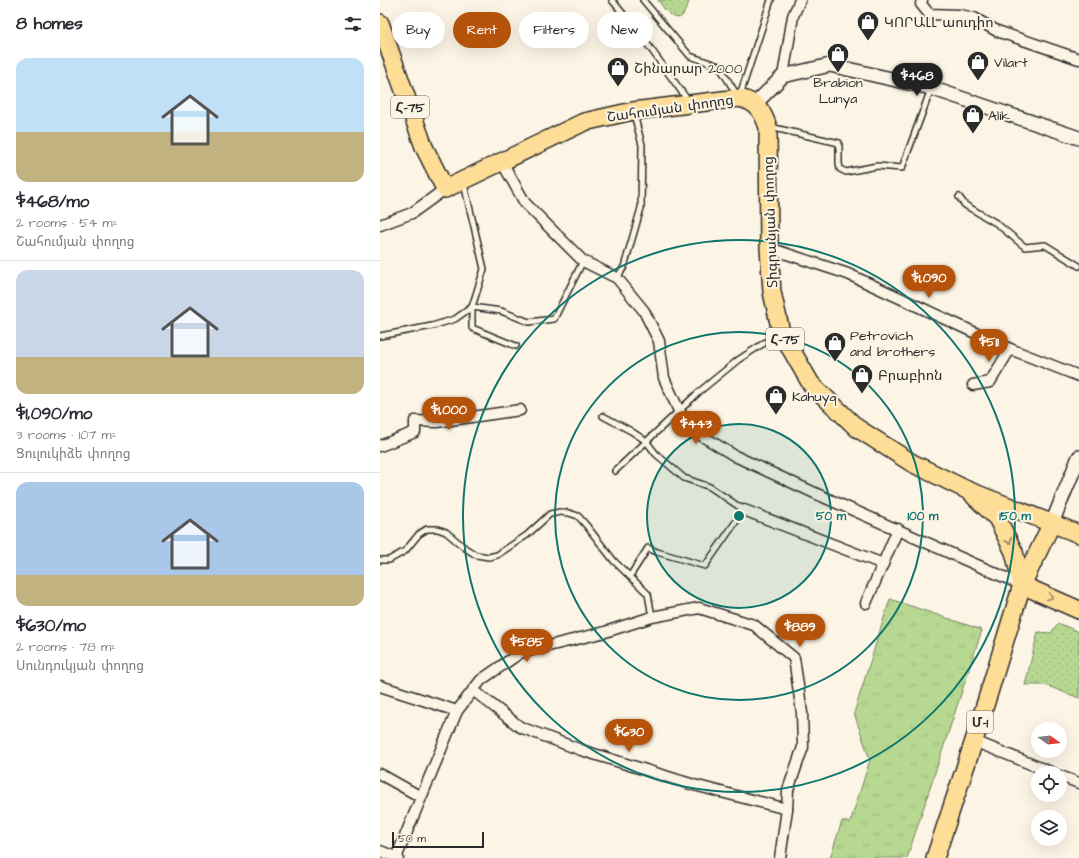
<!DOCTYPE html>
<html lang="en">
<head>
<meta charset="utf-8">
<style>
  body { margin:0; font-family:"Architects Daughter","Noto Sans Armenian",sans-serif; background:#f7f7f7; color:#2b2b33; height:100vh; display:flex; flex-direction:column; font-size:15px; white-space:nowrap }
  * { box-sizing:border-box; margin:0 }
  p { font-size:13px; color:#7c7c81 }
  .icon { flex:none; width:22px; height:22px; fill:none; stroke:currentColor; stroke-width:2; stroke-linecap:round; stroke-linejoin:round }
  .map { position:relative; flex:1; overflow:hidden }
  .drawer { display:flex; flex-direction:column; background:#fff; width:380px }
  .drawer>* { flex:none }
  .hud { position:absolute; left:12px; top:12px; width:380px; height:36px; display:flex; gap:8px }
  .needle { width:26px; rotate:105deg }
  .fabs { position:absolute; left:651px; top:722px; display:grid; gap:8px }
  .fabs a { display:grid; place-items:center; width:36px; height:36px; border-radius:50%; background:#fff; box-shadow:0 4px 16px #0002; font-size:20px }
  .scale { position:absolute; left:12px; bottom:10px; width:92px; box-sizing:border-box; padding-left:4px; border:2px solid #2b2b2b; border-top:0; font-size:11px; line-height:14px; white-space:nowrap; color:#2b2b2b; -webkit-text-stroke:3px #fcf5e5; paint-order:stroke }
  .price { position:absolute; translate:-50% -34px; padding:0 9px; border-radius:14px; background:#b45309; color:#fff; font-size:13px; line-height:26px; filter:drop-shadow(0 1px 2px #0008) }
  .price::after { content:''; position:absolute; left:50%; top:24px; width:12px; height:9px; margin-left:-6px; background:inherit; clip-path:polygon(0 0,100% 0,50% 100%) }
  .price.active { background:#222; color:#fff }
  ul { padding:0; list-style:none }
  li { display:grid; align-content:center; gap:8px; height:212px; padding:0 16px }
  li+li { border-top:1px solid #e1e1e2 }
  li span { display:grid; place-items:center; height:124px; border-radius:12px; color:#555 }
  li>.icon { margin-inline-start:auto }
  span .icon { width:72px; height:72px; fill:#fffc; stroke-width:1 }
  li b { font-size:17px }
  h2 { display:flex; justify-content:space-between; align-items:center; height:48px; padding:0 16px; font-size:17px }
  .tag { padding:0 14px; border-radius:18px; background:#fff; box-shadow:0 4px 16px #0002; font-size:14px; line-height:36px }
  .tag.active { background:#b45309; color:#fff }
  main { display:flex; flex:1; min-height:0 }
  .map>svg:first-child { display:block }
</style>
</head>
<body>
<main>
<section class="drawer">
<h2>8 homes<svg class="icon" aria-label="filters" viewBox="0 0 24 24"><path d="M4 7h16M4 17h16"/><circle cx="9" cy="7" r="2"/><circle cx="15" cy="17" r="2"/></svg></h2>
<ul>
<li><span style="background:linear-gradient(#bfe0f5 60%,#c2b280 0)"><svg class="icon" aria-label="home" viewBox="0 0 24 24"><path d="M3 11l9-7 9 7M6 9v11h12V9"/></svg></span><div><b>$468/mo</b><p>2 rooms · 54 m²</p><p>Շահումյան փողոց</p></div></li>
<li><span style="background:linear-gradient(#c9d6e8 70%,#c2b280 0)"><svg class="icon" aria-label="home" viewBox="0 0 24 24"><path d="M3 11l9-7 9 7M6 9v11h12V9"/></svg></span><div><b>$1,090/mo</b><p>3 rooms · 107 m²</p><p>Ցուլուկիձե փողոց</p></div></li>
<li><span style="background:linear-gradient(#a9c7e8 75%,#c2b280 0)"><svg class="icon" aria-label="home" viewBox="0 0 24 24"><path d="M3 11l9-7 9 7M6 9v11h12V9"/></svg></span><div><b>$630/mo</b><p>2 rooms · 78 m²</p><p>Սունդուկյան փողոց</p></div></li>
</ul>
</section>
<div class="map">
<svg width="699" height="858" viewBox="0 0 699 858">
  <defs>
    <pattern id="grass-dots" width="8" height="8" patternUnits="userSpaceOnUse"><rect width="8" height="8" fill="#b7d891"/><path d="M2 2h.1M6 6h.1" fill="none" stroke="#9eba7d" stroke-width="1.8" stroke-linecap="round"/></pattern>
    <pattern id="park-tufts" width="24" height="20" patternUnits="userSpaceOnUse"><rect width="24" height="20" fill="#b7d891"/><path d="M3 7l-1-3M5 7V3M7 7l1-3M15 17l-1-3M17 17v-4M19 17l1-3" fill="none" stroke="#9eba7d"/></pattern>
  </defs>
  <rect width="100%" height="100%" fill="#fcf5e5"/>
  <filter id="ink" filterUnits="userSpaceOnUse"><feTurbulence type="fractalNoise" baseFrequency=".025" numOctaves="2"/><feDisplacementMap in="SourceGraphic" scale="8" xChannelSelector="R" yChannelSelector="G"/><feConvolveMatrix kernelMatrix="1 2 1 2 8 2 1 2 1" color-interpolation-filters="sRGB"/></filter>
  <g filter="url(#ink)">
    <!-- grass -->
    <g fill="url(#grass-dots)" stroke="#71825e">
      <path d="M278 0H310L303 15 299 18C288 17 284 8 278 0Z"/>
      <polygon points="678,623 699,632 699,698 665,685 645,685 658,632 671,633"/>
    </g>
    <!-- park -->
    <polygon fill="url(#park-tufts)" stroke="#71825e" points="510,599 602,630 527,858 450,858 462,821 470,823 490,760 474,713"/>
    <g fill="none" stroke-linecap="round" stroke-linejoin="round">
      <!-- service casing -->
      <g stroke="#2b2b2b" stroke-width="8">
        <g id="service">
          <polyline points="232,0 268,45 309,102"/>
          <polyline points="263,0 310,56 339,66 357,95"/>
          <polyline points="360,95 391,0"/>
          <polyline points="390,127 459,143 459,163 460,169 466,172 497,166 522,168 551,89"/>
          <polyline points="84,184 104,269 92,307 92,328 136,346"/>
          <polyline points="579,197 585,205 616,223 645,247 665,245 699,266"/>
          <polyline points="237,278 244,267 261,208 262,145 254,114"/>
          <polyline points="92,307 121,311 149,322 174,319 203,261"/>
          <polyline points="0,336 52,326 75,319 92,307"/>
          <polyline points="223,416 251,431 266,441 276,454 304,478 330,487 364,510 325,566 277,552 268,548 250,576"/>
          <polyline points="235,471 320,391 358,360 398,334"/>
          <polyline points="0,560 9,560 25,551 39,534 47,529 58,529 66,532 85,548 96,555 109,557 117,555 147,535 170,514 180,512 189,513 198,516 206,525 234,561 268,594 272,617"/>
        </g>
      </g>
      <!-- minor casing -->
      <g stroke="#2b2b2b" stroke-width="13">
        <g id="minor">
          <polyline points="542,0 541,4 549,14 580,15 594,18 617,31 699,59"/>
          <polyline points="403,76 413,16 420,0"/>
          <polyline points="122,162 145,203 203,261 237,278 264,311 279,341 284,378 299,411 314,431 355,456 439,495 642,585"/>
          <polyline points="0,225 32,213 65,189"/>
          <polyline points="389,248 468,274 630,349 699,376"/>
          <polyline points="593,385 610,382 630,349"/>
          <polyline points="0,446 35,432 35,421 57,422 140,410"/>
          <polyline points="364,510 503,564"/>
          <polyline points="486,603 518,529"/>
          <polyline points="0,686 77,711"/>
          <polyline points="93,690 140,727 201,750 314,785 407,809"/>
          <polyline points="594,741 673,773"/>
          <polyline points="0,774 41,797"/>
          <polyline points="680,776 699,783"/>
          <polyline points="0,851 18,858"/>
          <polyline points="16,858 77,711 101,680 140,653 225,632 272,617 319,608 374,625 414,658 422,713 423,747 408,790 407,809 400,858"/>
        </g>
      </g>
      <!-- tertiary casing -->
      <g stroke="#2b2b2b" stroke-width="16">
        <g id="tertiary">
          <polyline points="375,104 403,76 450,65 551,88 699,138"/>
          <polyline points="672,523 699,457"/>
        </g>
      </g>
      <!-- trunk casing -->
      <g stroke="#2b2b2b" stroke-width="20">
        <g id="trunk">
          <path d="M0 23 44 147 65 189 204 122 253 111 359 98C377 102 382 110 388 127L389 248 392 292 401 332 431 384 477 428 532 463 587 490 699 534"/>
          <polyline points="594,496 617,518 634,552 642,585"/>
          <polyline points="642,585 699,610"/>
          <polyline points="555,858 594,741 642,585 672,523"/>
        </g>
      </g>
      <!-- service -->
      <use href="#service" stroke="#fcf5e5" stroke-width="5"/>
      <!-- minor -->
      <use href="#minor" stroke="#fcf5e5" stroke-width="10"/>
      <!-- tertiary -->
      <use href="#tertiary" stroke="#fcf5e5" stroke-width="13"/>
      <!-- trunk -->
      <use href="#trunk" stroke="#fedd96" stroke-width="17"/>
    </g>
    <!-- one-way arrows -->
    <defs><path id="oneway-chevron" d="M-2-3.5L2.5 0L-2 3.5" fill="none" stroke-width="1.6" stroke-linecap="round" stroke-linejoin="round"/></defs>
    <g stroke="#948460">
      <use href="#oneway-chevron" transform="translate(629 541) rotate(63)"/>
      <use href="#oneway-chevron" transform="translate(670 597) rotate(23)"/>
    </g>
  </g>
  <!-- distance rings -->
  <circle cx="359" cy="516" r="92" fill="#0f766e" fill-opacity=".12"/>
  <g fill="none" stroke="#0f766e" stroke-width="2">
    <circle cx="359" cy="516" r="92"/>
    <circle cx="359" cy="516" r="184"/>
    <circle cx="359" cy="516" r="276"/>
  </g>
  <!-- icons -->
  <defs>
    <g id="shop-pin" transform="scale(1.15)"><path d="M0 17L-7.5 6A9.5 9.5 0 1 1 7.5 6Z" fill="#2b2b2b" stroke="#fcf5e5"/><path d="M-5-2.5h2.3a2.7 3.5 0 0 1 5.4 0H5L5.5 6h-11ZM-1.5-2.5h3a1.5 2.3 0 0 0-3 0Z" fill="#fff"/></g>
  </defs>
  <g fill-rule="evenodd">
    <use href="#shop-pin" x="488" y="22"/>
    <use href="#shop-pin" x="458" y="54"/>
    <use href="#shop-pin" x="598" y="62"/>
    <use href="#shop-pin" x="238" y="68"/>
    <use href="#shop-pin" x="593" y="115"/>
    <use href="#shop-pin" x="455" y="343"/>
    <use href="#shop-pin" x="482" y="375"/>
    <use href="#shop-pin" x="396" y="396"/>
  </g>
  <g text-anchor="middle" stroke-width="4" stroke-linejoin="round" paint-order="stroke">
    <!-- shield labels -->
    <g fill="#fcf5e5" stroke="#6a6863" stroke-width="1">
      <rect x="11" y="96" width="38" height="22" rx="3"/>
      <rect x="386" y="328" width="38" height="22" rx="3"/>
      <rect x="587" y="711" width="26" height="22" rx="3"/>
    </g>
    <g font-size="13" font-weight="bold" fill="#2b2b2b">
      <text x="30" y="112">Հ-75</text>
      <text x="405" y="344">Հ-75</text>
      <text x="600" y="727">Մ-1</text>
    </g>
    <!-- poi labels -->
    <g font-size="14" fill="#2b2b2b" stroke="#fcf5e5" text-anchor="start">
      <text x="504" y="27">ԿՈՐԱԼԼ աուդիո</text>
      <text x="614" y="67">Vilart</text>
      <text x="254" y="73">Շինարար 2000</text>
      <text x="458" y="87" text-anchor="middle">Brabion<tspan x="458" dy="16">Lunya</tspan></text>
      <text x="608" y="120">Alik</text>
      <text x="470" y="340">Petrovich<tspan x="470" dy="16">and brothers</tspan></text>
      <text x="498" y="380">Բրաբիոն</text>
      <text x="412" y="401">Kahuyq</text>
    </g>
    <!-- street labels -->
    <g font-size="14" fill="#2b2b2b" stroke="#fcf5e5">
      <text transform="translate(290 108) rotate(-8)" y="5">Շահումյան փողոց</text>
      <text transform="translate(390 222) rotate(-92)" y="5">Տիգրանյան փողոց</text>
    </g>
  </g>
  <circle cx="359" cy="516" r="6" fill="#0f766e" stroke="#fcf5e5" stroke-width="2"/>
  <g font-size="12" text-anchor="middle" font-weight="bold" fill="#0f766e" stroke="#fcf5e5" stroke-width="4" stroke-linejoin="round" paint-order="stroke">
    <text x="451" y="520">50 m</text>
    <text x="543" y="520">100 m</text>
    <text x="635" y="520">150 m</text>
  </g>
</svg>
<div class="fabs">
<a><svg class="needle" viewBox="-14 -14 28 28"><path d="M0-13l5 13h-10z" fill="#e53935"/><path d="M0 13l5-13h-10z" fill="#7c7c81"/></svg></a>
<a><svg class="icon" aria-label="locate" viewBox="0 0 24 24"><circle cx="12" cy="12" r="6"/><path d="M12 2v4M12 18v4M2 12h4M18 12h4"/></svg></a>
<a><svg class="icon" aria-label="layers" viewBox="0 0 24 24"><path d="M12 4l9 5-9 5-9-5zM3 14l9 5 9-5"/></svg></a>
</div>
<div class="scale">50 m</div>
<b class="price active" style="left:537px;top:97px">$468</b>
<b class="price" style="left:549px;top:299px">$1,090</b>
<b class="price" style="left:609px;top:363px">$511</b>
<b class="price" style="left:69px;top:431px">$1,000</b>
<b class="price" style="left:316px;top:445px">$443</b>
<b class="price" style="left:420px;top:648px">$889</b>
<b class="price" style="left:147px;top:663px">$585</b>
<b class="price" style="left:249px;top:753px">$630</b>
<div class="hud">
<a class="tag">Buy</a>
<a class="tag active">Rent</a>
<a class="tag">Filters</a>
<a class="tag">New</a>
</div>
</div>
</main>
</body>
</html>
